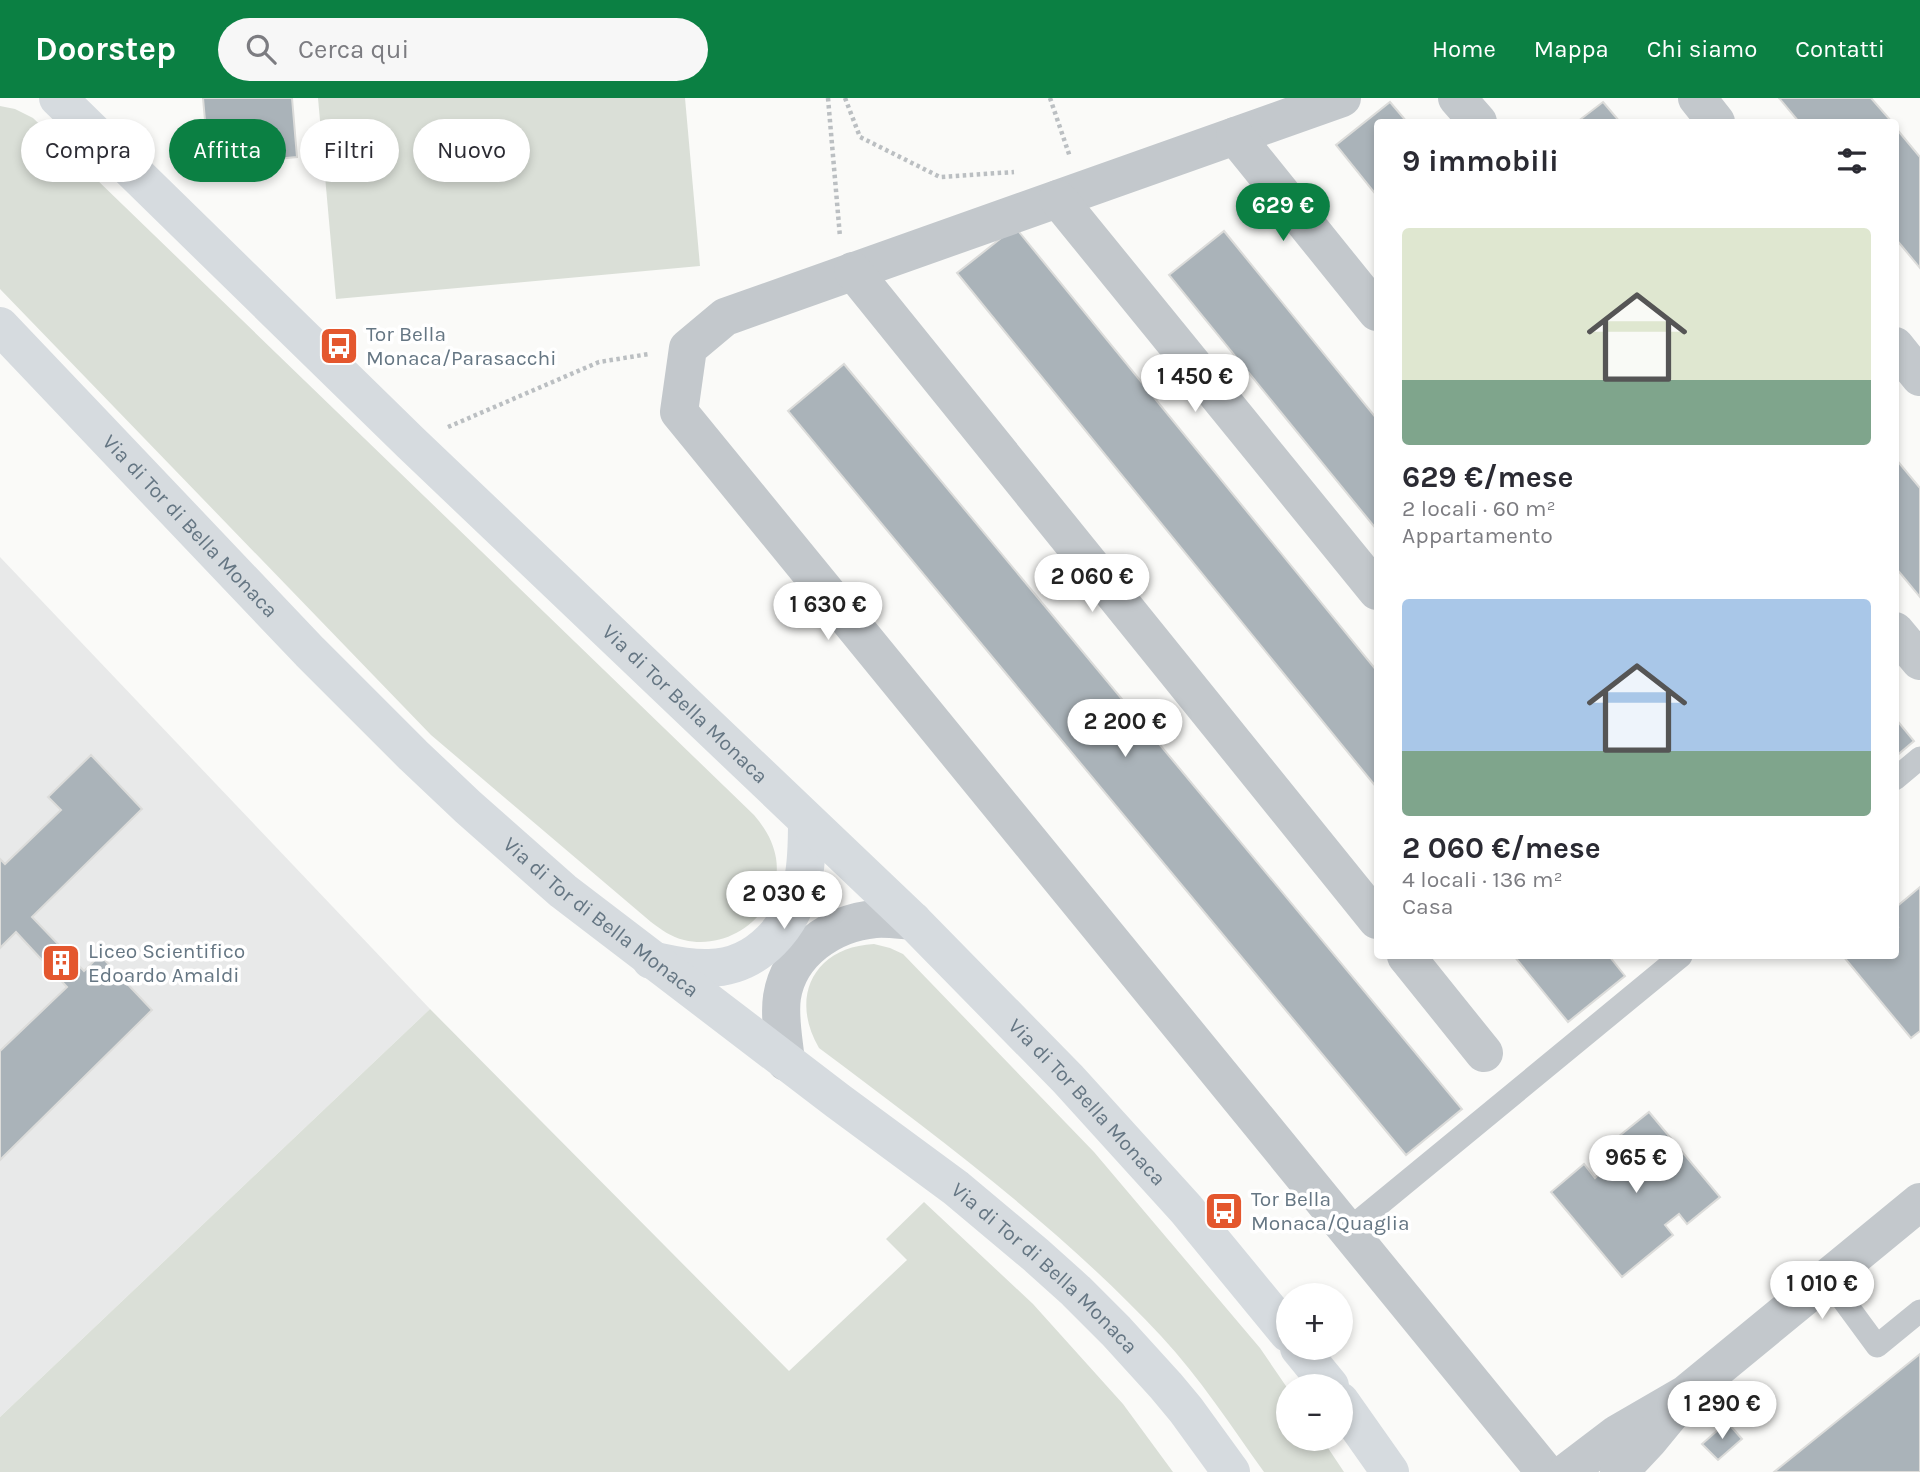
<!DOCTYPE html>
<html lang="it">
<head>
<meta charset="utf-8">
<style>
  body { margin:0; font-family:Karla,sans-serif; background:#f7f7f7; color:#2b2b33; height:100vh; display:flex; flex-direction:column; font-size:26px; white-space:nowrap }
  * { box-sizing:border-box; margin:0 }
  p { font-size:23px; color:#7c7c81 }
  .icon { flex:none; width:38px; height:38px; fill:none; stroke:currentColor; stroke-width:2; stroke-linecap:round; stroke-linejoin:round }
  .map { position:relative; flex:1; overflow:hidden }
  .sheet { position:absolute; left:1374px; top:21px; width:525px; height:840px; display:flex; flex-direction:column; background:#fff; border-radius:7px; box-shadow:0 4px 10px #0003 }
  .sheet>* { flex:none }
  .guide { position:absolute; left:21px; top:21px; width:665px; height:63px; display:flex; gap:14px }
  .buttons { position:absolute; left:1276px; top:1185px; display:grid; gap:14px }
  .buttons a { display:grid; place-items:center; width:77px; height:77px; border-radius:50%; background:#fff; box-shadow:0 4px 10px #0003; font-size:35px }
  .price { position:absolute; translate:-50% -60px; padding:0 16px; border-radius:24px; background:#fff; color:#222; font-size:23px; line-height:46px; filter:drop-shadow(0 2px 4px #0008) }
  .price::after { content:''; position:absolute; left:50%; top:42px; width:21px; height:16px; margin-left:-10px; background:inherit; clip-path:polygon(0 0,100% 0,50% 100%) }
  .price.active { background:#0b8043; color:#fff }
  ul { padding:0; list-style:none }
  li { display:grid; align-content:center; gap:14px; height:371px; padding:0 28px }
  li span { display:grid; place-items:center; height:217px; border-radius:7px; color:#555 }
  li>.icon { margin-inline-start:auto }
  span .icon { width:126px; height:126px; fill:#fffc; stroke-width:1 }
  li b { font-size:30px }
  h2 { display:flex; justify-content:space-between; align-items:center; height:84px; padding:0 28px; font-size:30px }
  .pill { padding:0 24px; border-radius:32px; background:#fff; box-shadow:0 4px 10px #0003; font-size:24px; line-height:63px }
  .pill.active { background:#0b8043; color:#fff }
  header { display:flex; align-items:center; gap:42px; box-sizing:border-box; height:98px; padding:0 35px; background:#0b8043; color:#fff }
  header strong { font-size:33px }
  nav { display:flex; gap:38px; margin-inline-start:auto; font-size:24px }
  .search { width:490px; height:63px; background:#f7f7f7; display:flex; align-items:center; gap:18px; box-sizing:border-box; padding:0 24px; border-radius:38px; color:#7c7c81; font-size:26px }
  .map>svg:first-child { display:block }
</style>
</head>
<body>
<header>
<strong>Doorstep</strong>
<div class="search"><svg class="icon" aria-label="search" viewBox="0 0 24 24"><circle cx="10" cy="10" r="6"/><path d="M15 15l6 6"/></svg>Cerca qui</div>
<nav><a>Home</a><a>Mappa</a><a>Chi siamo</a><a>Contatti</a></nav>
</header>
<div class="map">
<svg width="1920" height="1374" viewBox="0 0 1920 1374">
  <rect width="100%" height="100%" fill="#fafaf8"/>
  <!-- built -->
  <polygon fill="#e8e9e9" points="0,459 430,911 0,1319"/>
  <!-- green -->
  <g fill="#dadfd7">
    <polygon points="318,0 685,0 700,168 336,201"/>
    <path d="M0 8 15 11 33 20 754 717C765 730 773 743 776 760 784 811 733 854 684 842 671 839 662 832 651 824L431 637 0 191Z"/>
    <path d="M874 846 890 850 903 856 1094 1054 1260 1250 1288 1291V1340L1322 1341 1344 1374H1264C1231 1328 1200 1280 1161 1238 1059 1129 938 1039 819 950 789 899 814 849 874 846Z"/>
    <polygon points="430,911 789,1273 907,1162 886,1141 924,1104 1033,1206 1123,1306 1173,1374 0,1374 0,1319"/>
  </g>
  <!-- building -->
  <g fill="#aab3b9" stroke="#dcdcda" stroke-width="2">
    <polygon points="203,0 292,0 297,59 209,67"/>
    <polygon points="1779,0 1871,0 1892,24 1799,24"/>
    <polygon points="1390,4 1407,24 1377,24 1377,98 1336,47"/>
    <polygon points="1603,4 1620,24 1577,24"/>
    <polygon points="1895,29 1920,59 1920,170 1895,140"/>
    <polygon points="1015,129 1377,573 1377,690 957,175"/>
    <polygon points="1224,133 1377,321 1377,432 1169,177"/>
    <polygon points="844,266 1462,1011 1406,1057 788,313"/>
    <polygon points="1895,360 1920,390 1920,499 1895,469"/>
    <polygon points="1895,620 1914,643 1895,659"/>
    <polygon points="91,657 142,711 32,819 84,873 100,857 152,912 0,1062 0,953 67,889 16,834 0,850 0,761 5,766 61,712 48,699"/>
    <polygon points="1920,789 1920,933 1911,940 1843,858 1895,858 1895,831 1898,829 1895,826 1895,810"/>
    <polygon points="1514,858 1609,858 1625,878 1568,924"/>
    <polygon points="1649,1014 1720,1099 1687,1126 1679,1116 1665,1127 1673,1137 1622,1179 1551,1094 1584,1066 1595,1080 1609,1067 1598,1055"/>
    <polygon points="1920,1256 1920,1374 1774,1374"/>
    <polygon points="1727,1324 1742,1341 1718,1362 1702,1346"/>
  </g>
  <g fill="none" stroke-linecap="round" stroke-linejoin="round">
    <!-- path -->
    <g stroke="#bbbfc2" stroke-width="4.5" stroke-dasharray="3.5 3.5" stroke-linecap="butt">
      <polyline points="828,0 840,139"/>
      <polyline points="845,0 860,39 940,79 1014,74"/>
      <polyline points="1050,0 1070,59"/>
      <polyline points="448,329 599,264 649,256"/>
    </g>
    <!-- lane -->
    <g stroke="#c3c8cc" stroke-width="23">
      <polyline points="1895,681 1920,660"/>
      <polyline points="1348,1132 1681,858"/>
      <polyline points="1827,1180 1877,1248 1920,1213"/>
    </g>
    <!-- street -->
    <g stroke="#c3c8cc" stroke-width="38">
      <polyline points="1342,0 725,219 688,250 679,314 1545,1374"/>
      <polyline points="1457,0 1478,24"/>
      <polyline points="1697,0 1716,24"/>
      <polyline points="1235,38 1377,214"/>
      <polyline points="1058,101 1377,493"/>
      <polyline points="853,173 1377,822"/>
      <polyline points="1895,248 1920,279"/>
      <polyline points="1895,533 1920,563"/>
      <polyline points="1406,858 1484,955"/>
      <path d="M786 964C784 943 779 919 782 899 789 854 832 825 875 821 887 820 900 822 913 823"/>
      <polyline points="1567,1374 1617,1336 1686,1296 1920,1104"/>
      <polyline points="1619,1374 1649,1342 1672,1314"/>
    </g>
    <!-- secondary -->
    <path stroke="#d6dbdf" stroke-width="38" d="M651 862C670 866 689 871 709 870 758 869 793 828 803 782 807 763 807 743 807 723"/>
    <!-- primary -->
    <g stroke="#d6dbdf" stroke-width="38">
      <path id="s1" d="M58 0 411 345 913 823 1068 981 1186 1111 1288 1235"/>
      <path id="s2" d="M0 228 310 554 413 657 468 709 563 793 838 1003 956 1090 1036 1157 1076 1193 1116 1233 1166 1288 1186 1312 1231 1374"/>
      <polyline points="1299,1250 1330,1288"/>
      <polyline points="1340,1303 1390,1374"/>
    </g>
  </g>
  <!-- icons -->
  <defs>
    <g id="bus-square" transform="scale(2.0125)"><rect x="-9" y="-9" width="18" height="18" rx="4" fill="#e4572e" stroke="#fff"/><path d="M-5-6H5V4H4V6H2V4H-2V6H-4V4H-5ZM-3.5-4V0h7V-4ZM-3.5 1.2v1.5H-2V1.2ZM2 1.2v1.5H3.5V1.2Z" fill="#fff"/></g>
    <g id="building-square" transform="scale(2.0125)"><rect x="-9" y="-9" width="18" height="18" rx="4" fill="#e4572e" stroke="#fff"/><path d="M-4-6H4V6H1V3H-1V6H-4ZM-2.5-4.3h1.7v1.8h-1.7ZM.8-4.3h1.7v1.8H.8ZM-2.5-1h1.7V.8h-1.7ZM.8-1h1.7V.8H.8Z" fill="#fff"/></g>
  </defs>
  <g fill-rule="evenodd">
    <use href="#bus-square" x="339" y="248"/>
    <use href="#building-square" x="61" y="865"/>
    <use href="#bus-square" x="1224" y="1113"/>
  </g>
  <g text-anchor="middle" stroke-width="7" stroke-linejoin="round" paint-order="stroke">
    <!-- poi labels -->
    <g font-size="21" fill="#657683" stroke="#fff" text-anchor="start">
      <text x="366" y="243">Tor Bella<tspan x="366" dy="24">Monaca/Parasacchi</tspan></text>
      <text x="88" y="860">Liceo Scientifico<tspan x="88" dy="24">Edoardo Amaldi</tspan></text>
      <text x="1251" y="1108">Tor Bella<tspan x="1251" dy="24">Monaca/Quaglia</tspan></text>
    </g>
    <!-- street labels -->
    <g font-size="21" fill="#657683" stroke="#fff">
      <text dy="7" stroke="none"><textPath href="#s2" startOffset="276">Via di Tor di Bella Monaca</textPath></text>
      <text dy="7" stroke="none"><textPath href="#s1" startOffset="872">Via di Tor Bella Monaca</textPath></text>
      <text dy="7" stroke="none"><textPath href="#s2" startOffset="844">Via di Tor di Bella Monaca</textPath></text>
      <text dy="7" stroke="none"><textPath href="#s1" startOffset="1438">Via di Tor Bella Monaca</textPath></text>
      <text dy="7" stroke="none"><textPath href="#s2" startOffset="1410">Via di Tor di Bella Monaca</textPath></text>
    </g>
  </g>
</svg>
<div class="buttons">
<a>+</a>
<a>−</a>
</div>
<b class="price active" style="left:1283px;top:145px">629 €</b>
<b class="price" style="left:1195px;top:316px">1 450 €</b>
<b class="price" style="left:1092px;top:516px">2 060 €</b>
<b class="price" style="left:828px;top:544px">1 630 €</b>
<b class="price" style="left:1125px;top:661px">2 200 €</b>
<b class="price" style="left:784px;top:833px">2 030 €</b>
<b class="price" style="left:1636px;top:1097px">965 €</b>
<b class="price" style="left:1822px;top:1223px">1 010 €</b>
<b class="price" style="left:1722px;top:1343px">1 290 €</b>
<div class="guide">
<a class="pill">Compra</a>
<a class="pill active">Affitta</a>
<a class="pill">Filtri</a>
<a class="pill">Nuovo</a>
</div>
<section class="sheet">
<h2>9 immobili<svg class="icon" aria-label="filters" viewBox="0 0 24 24"><path d="M4 7h16M4 17h16"/><circle cx="9" cy="7" r="2"/><circle cx="15" cy="17" r="2"/></svg></h2>
<ul>
<li><span style="background:linear-gradient(#dfe7d0 70%,#7fa58c 0)"><svg class="icon" aria-label="home" viewBox="0 0 24 24"><path d="M3 11l9-7 9 7M6 9v11h12V9"/></svg></span><div><b>629 €/mese</b><p>2 locali · 60 m²</p><p>Appartamento</p></div></li>
<li><span style="background:linear-gradient(#a9c7e8 70%,#7fa58c 0)"><svg class="icon" aria-label="home" viewBox="0 0 24 24"><path d="M3 11l9-7 9 7M6 9v11h12V9"/></svg></span><div><b>2 060 €/mese</b><p>4 locali · 136 m²</p><p>Casa</p></div></li>
</ul>
</section>
</div>
</body>
</html>
